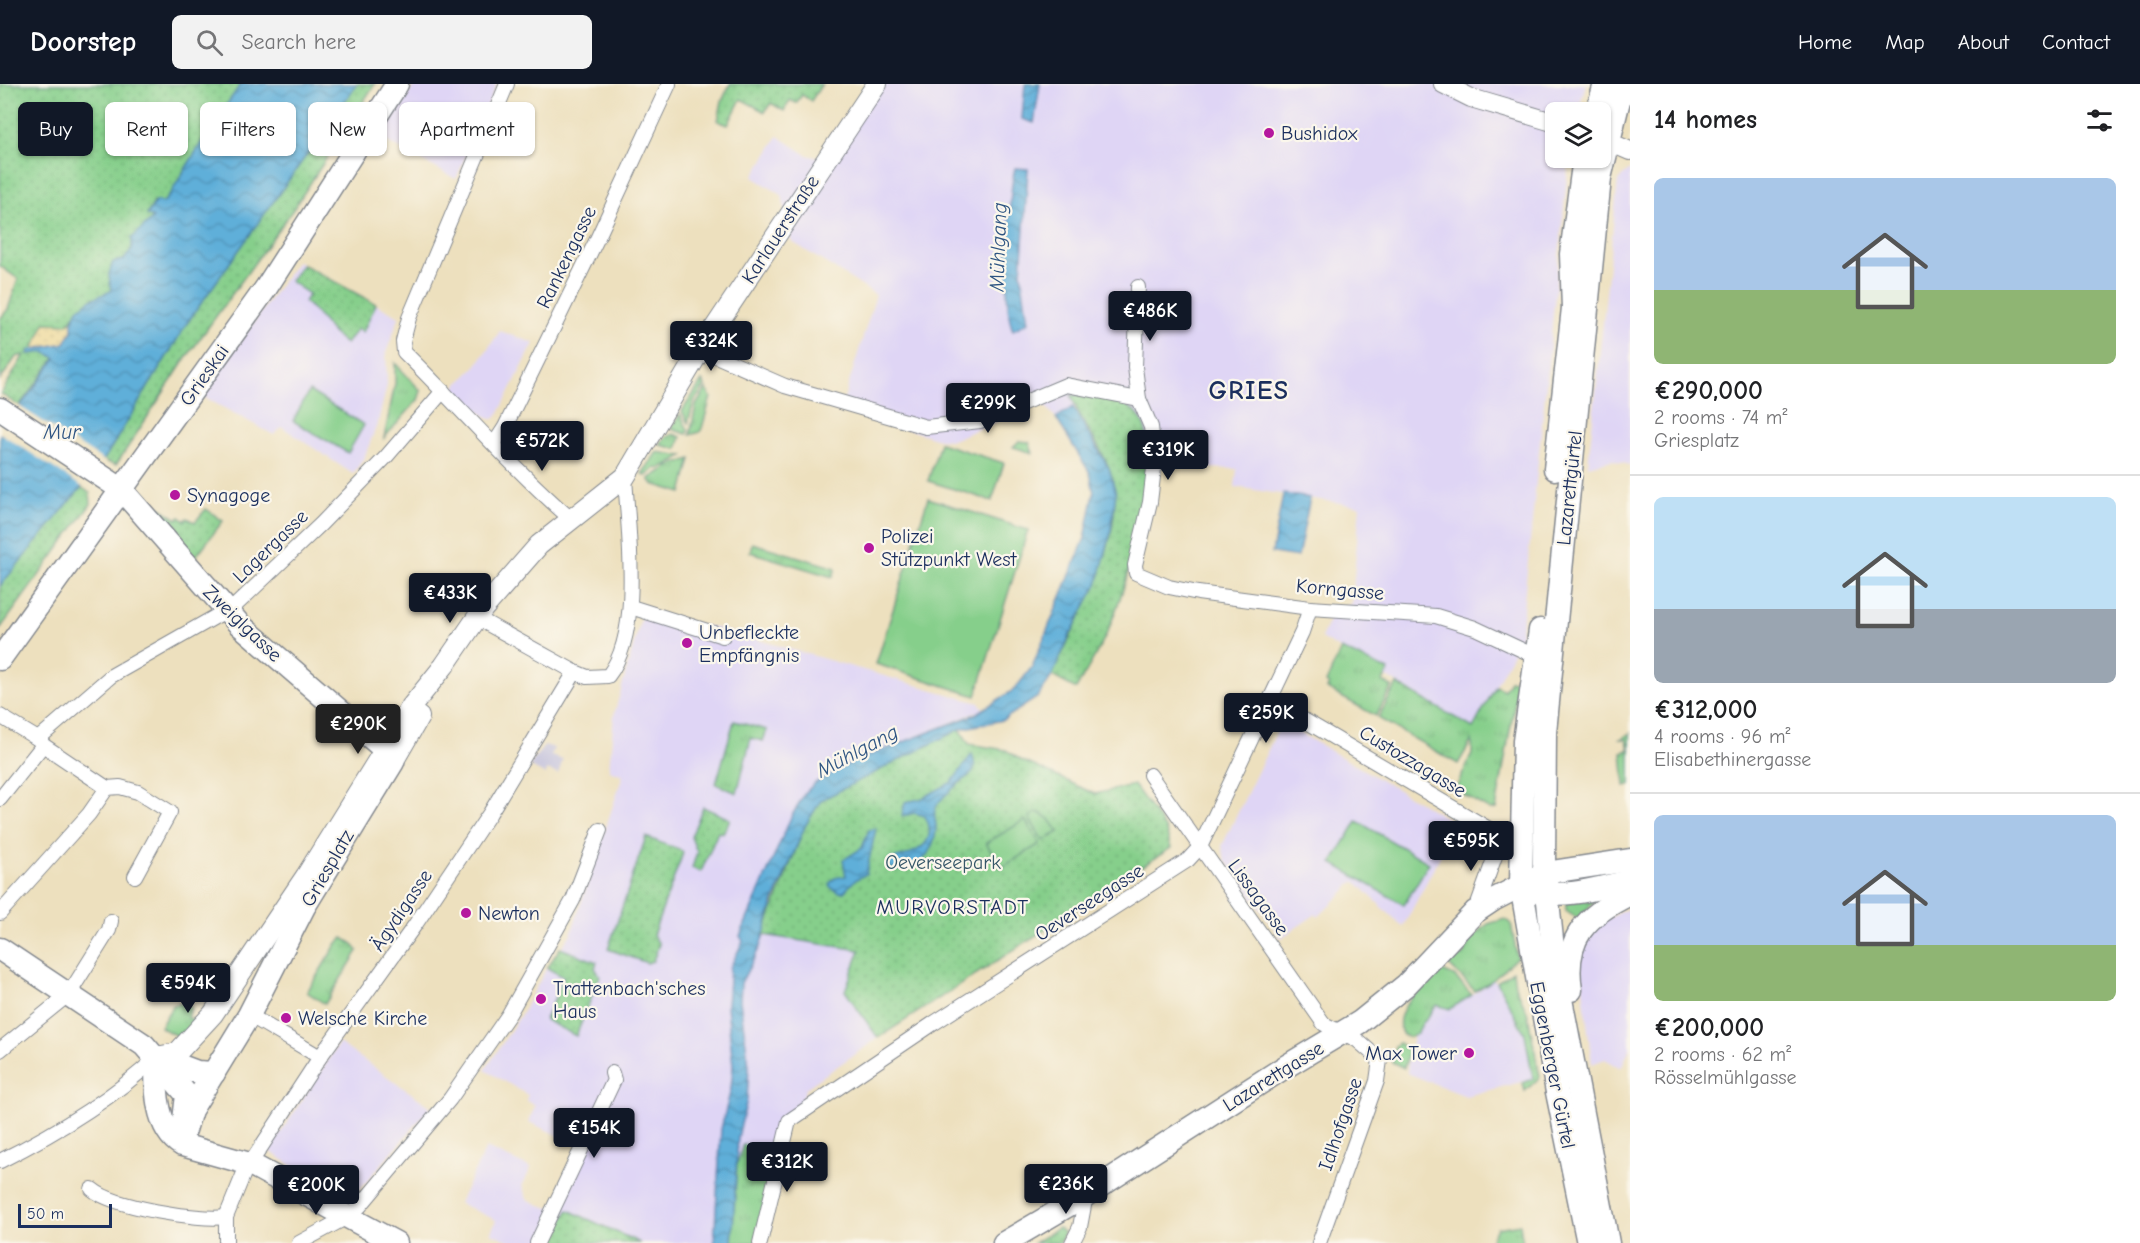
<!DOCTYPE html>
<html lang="en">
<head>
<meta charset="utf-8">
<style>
  body { margin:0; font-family:"Comic Neue",sans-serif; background:#f2f2f2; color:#202124; height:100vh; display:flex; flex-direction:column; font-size:22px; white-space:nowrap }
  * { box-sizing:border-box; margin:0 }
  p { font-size:20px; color:#757577 }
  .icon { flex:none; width:33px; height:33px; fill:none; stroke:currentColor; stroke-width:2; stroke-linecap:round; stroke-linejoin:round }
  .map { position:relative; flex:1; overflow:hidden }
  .drawer { display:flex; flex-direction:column; background:#fff; width:510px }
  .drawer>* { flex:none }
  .guide { position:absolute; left:18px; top:18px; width:570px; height:54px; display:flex; gap:12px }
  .fabs { position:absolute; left:1545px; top:18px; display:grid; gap:12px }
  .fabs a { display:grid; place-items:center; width:66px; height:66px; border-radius:9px; background:#fff; box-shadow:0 2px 4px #0004; font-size:30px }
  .scale { position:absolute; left:18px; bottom:15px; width:94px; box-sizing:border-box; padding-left:6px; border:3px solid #1b2f5e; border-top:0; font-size:16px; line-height:21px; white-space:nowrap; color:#1b2f5e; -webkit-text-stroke:4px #fbf7ec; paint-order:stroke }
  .price { position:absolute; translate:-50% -51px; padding:0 14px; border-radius:6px; background:#111827; color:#fff; font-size:20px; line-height:39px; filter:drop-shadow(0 2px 3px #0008) }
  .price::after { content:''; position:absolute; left:50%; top:36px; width:18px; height:14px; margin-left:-9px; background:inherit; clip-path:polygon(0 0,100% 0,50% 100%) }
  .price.active { background:#222; color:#fff }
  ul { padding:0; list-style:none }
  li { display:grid; align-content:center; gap:12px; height:318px; padding:0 24px }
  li+li { border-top:2px solid #e0e0e0 }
  li span { display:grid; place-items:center; height:186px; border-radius:9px; color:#555 }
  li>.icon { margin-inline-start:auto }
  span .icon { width:108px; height:108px; fill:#fffc; stroke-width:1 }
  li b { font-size:26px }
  h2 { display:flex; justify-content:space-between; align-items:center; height:72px; padding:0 24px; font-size:26px }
  .chip { padding:0 21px; border-radius:9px; background:#fff; box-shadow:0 2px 4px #0004; font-size:21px; line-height:54px }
  .chip.active { background:#111827; color:#fff }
  header { display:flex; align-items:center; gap:36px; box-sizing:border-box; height:84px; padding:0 30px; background:#111827; color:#fff }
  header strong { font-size:28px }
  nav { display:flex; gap:33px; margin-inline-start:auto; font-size:21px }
  .search { width:420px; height:54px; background:#f2f2f2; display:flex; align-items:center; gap:15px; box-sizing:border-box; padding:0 21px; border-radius:9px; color:#757577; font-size:22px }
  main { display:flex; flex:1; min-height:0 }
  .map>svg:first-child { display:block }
</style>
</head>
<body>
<header>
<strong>Doorstep</strong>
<div class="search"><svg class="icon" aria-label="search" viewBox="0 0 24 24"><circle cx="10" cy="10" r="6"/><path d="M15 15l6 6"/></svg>Search here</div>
<nav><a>Home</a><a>Map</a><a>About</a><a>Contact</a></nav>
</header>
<main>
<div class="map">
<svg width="1630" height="1159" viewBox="0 0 1630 1159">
  <defs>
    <pattern id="grass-tufts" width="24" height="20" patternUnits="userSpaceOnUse" patternTransform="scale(1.5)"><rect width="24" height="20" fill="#86cf8b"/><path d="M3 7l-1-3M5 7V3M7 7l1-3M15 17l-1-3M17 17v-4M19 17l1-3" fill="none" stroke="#73b27a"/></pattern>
    <pattern id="sand-dots" width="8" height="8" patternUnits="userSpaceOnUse" patternTransform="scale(1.5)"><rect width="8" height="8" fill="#eeda9e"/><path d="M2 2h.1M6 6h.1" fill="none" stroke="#ccbb8a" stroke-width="1.8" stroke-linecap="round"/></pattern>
    <pattern id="park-dots" width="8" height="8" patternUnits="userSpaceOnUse" patternTransform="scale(1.5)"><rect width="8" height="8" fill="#86cf8b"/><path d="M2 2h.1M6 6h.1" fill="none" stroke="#73b27a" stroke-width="1.8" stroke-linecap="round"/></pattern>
    <pattern id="water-waves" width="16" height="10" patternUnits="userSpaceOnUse" patternTransform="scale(1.5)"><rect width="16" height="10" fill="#5fafd9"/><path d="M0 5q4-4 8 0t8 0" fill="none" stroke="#4e8fb3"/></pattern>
  </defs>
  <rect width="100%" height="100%" fill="#fbf7ec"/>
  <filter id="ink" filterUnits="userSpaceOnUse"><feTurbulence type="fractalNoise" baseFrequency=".0167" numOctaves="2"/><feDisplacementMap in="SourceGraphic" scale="12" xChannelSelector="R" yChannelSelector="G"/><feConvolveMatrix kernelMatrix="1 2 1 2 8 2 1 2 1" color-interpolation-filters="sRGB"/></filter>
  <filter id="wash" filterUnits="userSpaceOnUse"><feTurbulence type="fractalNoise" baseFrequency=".008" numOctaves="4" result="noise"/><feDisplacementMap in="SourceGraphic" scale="24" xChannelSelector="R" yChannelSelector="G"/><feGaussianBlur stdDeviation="1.35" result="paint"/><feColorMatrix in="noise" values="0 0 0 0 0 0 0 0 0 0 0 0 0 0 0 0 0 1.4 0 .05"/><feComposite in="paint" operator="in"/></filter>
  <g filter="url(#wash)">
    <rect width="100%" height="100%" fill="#ede0be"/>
    <!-- built -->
    <g fill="#dfd5f5">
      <polygon points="415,0 497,0 456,95 380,54"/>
      <polygon points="877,0 1586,0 1578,28 1556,28 1556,74 1569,74 1520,556 1473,644 1321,554 1331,532 1352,519 1360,422 1235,403 1237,385 1149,382 1071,311 1075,324 1056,334 1042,318 952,356 939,355 841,325 876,211 791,157 782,111 753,93 778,52 807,71 826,76"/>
      <polygon points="1630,86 1630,381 1612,376 1588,382 1618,96"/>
      <polygon points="297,177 399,233 386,269 387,301 378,338 364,374 353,390 282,343 274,351 202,312"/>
      <polygon points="500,247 534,259 499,329 494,335 490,335 464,317 454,304 476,282"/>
      <polygon points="642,531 713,543 979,619 984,625 836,686 805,709 791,733 740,852 767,851 860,866 845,907 878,954 806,1004 800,1023 768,1064 743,1061 716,1159 640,1159 568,1126 552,1159 514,1159 491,1149 496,1136 459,1119 486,1064 531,1084 522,1102 527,1115 544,1123 560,1125 588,1065 529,1038 535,1022 526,1016 528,1011 485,986 524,926 546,885 571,850 623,691 609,686 614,631"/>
      <polygon points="1286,641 1457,740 1403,843 1355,797 1318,833 1316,830 1281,854 1225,776 1222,762 1279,643"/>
      <polygon points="1630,824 1630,964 1621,984 1605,975 1592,980 1579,873 1583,861 1603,837"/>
      <polygon points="1493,896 1497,898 1525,950 1533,995 1466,1012 1407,989 1409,967 1414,952 1437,921 1472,911"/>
      <polygon points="339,959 431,1023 349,1118 269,1067"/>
    </g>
    <!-- industrial -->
    <polygon fill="#c3c1db" points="545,661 554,664 551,672 563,676 558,690 547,686 546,691 529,682"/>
    <!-- grass -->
    <g fill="url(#grass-tufts)" stroke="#507f74" stroke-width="1.5">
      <polygon points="395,279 421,307 418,316 384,354 395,300"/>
      <polygon points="702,297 705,302 694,317 688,339 682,327"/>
      <polygon points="706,305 711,313 702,344 700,348 690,351 696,321"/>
      <polygon points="680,330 688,346 687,350 671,345"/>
      <polygon points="673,350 681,353 677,365 660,361 666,353"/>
      <polygon points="1019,357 1029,358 1033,369 1013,363"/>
      <polygon points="657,368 683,372 659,385 656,384 646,392 642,390"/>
      <polygon points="691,375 682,409 653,400 649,395 673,380"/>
      <polygon points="752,459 836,484 833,493 750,468"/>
      <polygon points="1341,565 1389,587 1383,597 1392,603 1376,632 1327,605 1329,601 1326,599"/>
      <polygon points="1519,596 1496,725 1490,726 1455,706 1472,670 1472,656 1458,680 1378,634 1397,600 1473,644 1496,602 1504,606 1510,597"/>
      <polygon points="734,637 767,646 763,657 751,654 737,709 716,700"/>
      <polygon points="1630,649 1630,701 1625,702 1622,668 1629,666 1627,655 1621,655"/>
      <polygon points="1596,816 1578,835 1566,827 1566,817"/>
      <polygon points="1505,835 1511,839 1517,873 1493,896 1475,907 1446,878 1457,867 1463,872 1466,868 1461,863 1488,840"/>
      <polygon points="343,854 353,860 358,867 325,920 307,908 337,859"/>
      <path d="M1440 886 1454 892 1472 911 1450 925 1437 921 1422 940 1417 950 1410 953 1403 951C1388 927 1425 901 1440 886Z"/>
      <polygon points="1513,887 1515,902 1527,927 1540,993 1525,1007 1523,999 1533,995 1525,950 1497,898"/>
      <polygon points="183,919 191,923 188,934 197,936 182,955 160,943 173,921"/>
      <polygon points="1399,959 1409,967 1404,984 1392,978 1395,962"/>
      <polygon points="779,1049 757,1159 732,1159 737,1080 743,1061 768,1064"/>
      <polygon points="1520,1140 1523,1159 1489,1159 1497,1144"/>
    </g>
    <!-- sand -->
    <path fill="url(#sand-dots)" stroke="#84847e" stroke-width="1.5" d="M78 225C77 236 71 249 66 259L33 265 45 239 61 238Z"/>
    <!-- park -->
    <g fill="url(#park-dots)" stroke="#507f74" stroke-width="1.5">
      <path d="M0 0H241L223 26 221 37 211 43 169 112 162 119 155 117 147 130 153 134 133 158 132 165 124 176 116 177 109 190 111 207C91 220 83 218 68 240L45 239 33 265 28 270 45 268 56 273 19 322 1 310 24 271 16 273 0 296V235L8 225 18 195 0 182Z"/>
      <polygon points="357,0 375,0 294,124 184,277 116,381 103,377 187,239"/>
      <polygon points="730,0 822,0 811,17 802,11 796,19 790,16 784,27 771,19 765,28 741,15 728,41 718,37 722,17"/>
      <path d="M302 180 376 220 363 248 357 245 346 260C328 249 321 230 304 218L309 210 290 197Z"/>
      <path d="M1071 311C1091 311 1126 314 1139 332 1167 371 1125 511 1105 553 1096 571 1086 588 1076 605L1052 592C1076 535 1133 447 1109 384 1099 358 1080 337 1071 311Z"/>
      <polygon points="81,403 90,409 91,420 0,545 0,502"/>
      <polygon points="138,410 177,435 180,433 185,437 187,434 195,438 206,425 223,437 194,475"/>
      <polygon points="960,645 969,660 1006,666 1021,676 1095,710 1134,701 1165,744 1171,764 878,954 845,907 860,866 763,851 805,742 821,716"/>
      <polygon points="703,723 730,735 723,749 718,748 701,788 692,784 697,768 691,753"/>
      <polygon points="646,753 682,767 683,769 653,851 659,860 653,877 647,879 608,865"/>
      <polygon points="560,864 597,878 595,884 600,892 576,952 545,936 564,893 547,884"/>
      <polygon points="568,1126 640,1159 552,1159"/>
      <polygon points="1058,1144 1064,1149 1060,1159 1034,1159"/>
    </g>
    <!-- pitch -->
    <g fill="#86cf8b" stroke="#507f74" stroke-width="1.5">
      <polygon points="309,307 364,341 348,369 293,337"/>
      <polygon points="940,359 1004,379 992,417 928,397"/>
      <polygon points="928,414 1028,446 976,612 876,580"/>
      <polygon points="1037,728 1049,734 1059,748 1043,757 1029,734"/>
      <polygon points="1025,736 1040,760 1001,784 986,759"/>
      <polygon points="1357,737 1429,779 1404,821 1332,779"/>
    </g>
    <!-- water -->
    <g fill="url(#water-waves)" stroke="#3d6f9c" stroke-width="1.5">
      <polygon points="241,0 357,0 187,239 103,377 0,502 0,350 56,274 45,268 28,270 30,266 65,259 72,247 72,238 78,225 92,215 111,207 109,190 113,178 124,176 132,165 132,154 153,134 147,131 156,117 163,119 169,112 211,43 221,37 223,26"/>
      <polygon points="1025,0 1040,0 1034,39 1022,35"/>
      <path d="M1015 84 1028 85 1021 189 1028 238 1013 246C1002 225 1008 110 1015 84Z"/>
      <polygon points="1073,323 1109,384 1116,409 1110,452 1098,498 1070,551 1052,592 1038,613 1003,636 960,645 821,716 805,742 773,819 760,863 741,899 740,917 749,982 747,1016 738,1053 732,1159 714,1159 721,1045 731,1005 733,982 727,921 730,884 743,857 740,852 791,733 805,709 815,699 852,678 976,630 1015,605 1032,583 1085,454 1094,409 1090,389 1056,334"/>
      <polygon points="1283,410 1310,414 1298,473 1272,469"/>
      <path d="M972 670 975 683 972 689C962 697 944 710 937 721 932 729 936 735 936 743 936 768 912 797 887 782L889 776C911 771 941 762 925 732L915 729 902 732 905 718 921 715 952 698Z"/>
      <polygon points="876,744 866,790 855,796 844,808 839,808 830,803 830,799 835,794 846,792 843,776 862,764 869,746"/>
    </g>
    <!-- pier -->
    <polygon fill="#ede0be" points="16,320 106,378 84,404 0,349 0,344"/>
  </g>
  <g filter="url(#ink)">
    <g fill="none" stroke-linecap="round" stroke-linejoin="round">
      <!-- minor casing -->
      <g stroke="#84888e" stroke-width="16">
        <g id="minor">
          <path d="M507 0 409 234 403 257 404 268C460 323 511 383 571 435"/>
          <polyline points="1138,203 1135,283 1139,315 1151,343 1155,376 1150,418 1135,481 1136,489 1169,503 1198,509 1310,524 1436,532 1475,544 1537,573"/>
          <polyline points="700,265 785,302 926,343 980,337 1066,301 1139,315"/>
          <polyline points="494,360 505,343 598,153 669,0"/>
          <polyline points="631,523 723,552"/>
          <path d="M477 534 575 588 587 593 608 592C643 548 628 447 625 393"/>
          <polyline points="1270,616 1494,748 1499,761 1475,828"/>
          <polyline points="0,632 38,655 43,661 107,704 120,703 138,708 170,728 135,792"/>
          <polyline points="38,655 111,592 236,521 321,440 386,373 443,307"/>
          <polyline points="1150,691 1324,940 1357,956 1380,976 1377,997 1319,1159"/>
          <polyline points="0,715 43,661"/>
          <polyline points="0,829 89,730 107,704"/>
          <polyline points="249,931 320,973"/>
          <polyline points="0,966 69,910 109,846 111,837"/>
          <path d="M0 1077C56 1049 111 1016 157 973"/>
          <path d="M92 1105C113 1123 198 1137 226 1133"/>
          <polyline points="226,1159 226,1133 244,1089 320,973 415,841 490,729 575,588"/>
          <polyline points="299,1159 349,1132 360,1122 450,1015 509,930 573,816 600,746"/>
          <polyline points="537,1159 614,996 612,989"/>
          <polyline points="760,1159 789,1037 934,939 1188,776 1200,763 1302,548 1310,524"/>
          <polyline points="1072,1159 1080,1143 1086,1111"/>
        </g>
      </g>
      <!-- tertiary casing -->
      <g stroke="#84888e" stroke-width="20">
        <g id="tertiary">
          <polyline points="1443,0 1471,14 1556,39"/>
          <polyline points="1600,54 1630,67"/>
        </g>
      </g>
      <!-- secondary casing -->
      <g stroke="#84888e" stroke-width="22">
        <g id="secondary">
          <polyline points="393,678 419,633"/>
          <polyline points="157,973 177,969 213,930 306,792 411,623 444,582 483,525 539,461 625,393 702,263 877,0"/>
        </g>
      </g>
      <!-- primary casing -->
      <g stroke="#84888e" stroke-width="25">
        <g id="primary">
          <polyline points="1597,28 1605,0"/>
          <polyline points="0,325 121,405 239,540 384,665 393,678 304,823 249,931 191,1026 185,1046"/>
          <polyline points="1555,385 1573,224 1571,170 1584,74"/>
          <polyline points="1540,546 1524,657 1521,801 1557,1008 1588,1159"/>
          <polyline points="0,575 266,204 397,0"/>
          <path d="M1534 806C1563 816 1601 803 1630 797"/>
          <polyline points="0,865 144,961 187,1011 184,1036"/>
          <path d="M1571 906C1563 854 1586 831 1630 810"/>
          <path d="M157 973C155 1002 155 1045 182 1061L250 1080 396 1159"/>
          <polyline points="157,973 197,988 214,989"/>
          <polyline points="1004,1159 1086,1111 1285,983 1360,938 1406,901 1475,828 1493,816 1545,789 1630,776"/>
          <polyline points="1608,1159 1555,884 1544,779 1545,648 1600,94 1623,0"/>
        </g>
      </g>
      <!-- minor -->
      <use href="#minor" stroke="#fff" stroke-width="14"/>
      <!-- tertiary -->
      <use href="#tertiary" stroke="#fff" stroke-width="18"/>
      <!-- secondary -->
      <use href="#secondary" stroke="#fff" stroke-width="20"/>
      <!-- primary -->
      <use href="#primary" stroke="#fff" stroke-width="22"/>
    </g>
  </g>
  <!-- markers -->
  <g fill="#b5179e" stroke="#fbf7ec" stroke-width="2">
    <circle cx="1269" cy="49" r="6"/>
    <circle cx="175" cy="411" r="6"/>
    <circle cx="869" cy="464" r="6"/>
    <circle cx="687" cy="559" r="6"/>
    <circle cx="466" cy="829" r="6"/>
    <circle cx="541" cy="915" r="6"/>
    <circle cx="286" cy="934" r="6"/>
    <circle cx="1469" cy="969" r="6"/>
  </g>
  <g text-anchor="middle" stroke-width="4.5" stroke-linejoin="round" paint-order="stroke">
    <!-- poi labels -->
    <g font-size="20" fill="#1b2f5e" stroke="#fbf7ec" text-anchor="start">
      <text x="1281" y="56">Bushidox</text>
      <text x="187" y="418">Synagoge</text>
      <text x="881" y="459">Polizei<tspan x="881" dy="23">Stützpunkt West</tspan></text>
      <text x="699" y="555">Unbefleckte<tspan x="699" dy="23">Empfängnis</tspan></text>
      <text x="478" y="836">Newton</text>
      <text x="553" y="911">Trattenbach'sches<tspan x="553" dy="23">Haus</tspan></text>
      <text x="298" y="941">Welsche Kirche</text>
      <text x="1457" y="976" text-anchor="end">Max Tower</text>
    </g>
    <!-- street labels -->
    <g font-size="20" fill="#1b2f5e" stroke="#fbf7ec">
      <text transform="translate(780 145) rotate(-57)" y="7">Karlauerstraße</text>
      <text transform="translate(566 173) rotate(-64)" y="7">Rankengasse</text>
      <text transform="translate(204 291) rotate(-55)" y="7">Grieskai</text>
      <text transform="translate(1569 404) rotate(-84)" y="7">Lazarettgürtel</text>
      <text transform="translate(270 462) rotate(-44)" y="7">Lagergasse</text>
      <text transform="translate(1340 505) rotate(5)" y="7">Korngasse</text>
      <text transform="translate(243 539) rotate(44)" y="7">Zweiglgasse</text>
      <text transform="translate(1413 677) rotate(31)" y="7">Custozzagasse</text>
      <text transform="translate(327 784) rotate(-60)" y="7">Griesplatz</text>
      <text transform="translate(1259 813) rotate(54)" y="7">Lissagasse</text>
      <text transform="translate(1089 818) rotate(-33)" y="7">Oeverseegasse</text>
      <text transform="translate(401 826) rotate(-56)" y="7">Ägydigasse</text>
      <text transform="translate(1553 981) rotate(79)" y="7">Eggenberger Gürtel</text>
      <text transform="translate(1273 992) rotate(-32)" y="7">Lazarettgasse</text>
      <text transform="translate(1340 1040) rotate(-71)" y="7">Idlhofgasse</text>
    </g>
    <!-- park labels -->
    <g font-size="20" fill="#365769" stroke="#fbf7ec">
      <text x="943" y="785">Oeverseepark</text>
    </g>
    <!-- water labels -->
    <g font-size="21" font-style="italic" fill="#2f5583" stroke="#fbf7ec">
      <text transform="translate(998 163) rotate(-88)" y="7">Mühlgang</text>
      <text x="62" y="355">Mur</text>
      <text transform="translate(857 667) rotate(-28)" y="7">Mühlgang</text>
    </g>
    <!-- neighbourhood labels -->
    <g font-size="21" letter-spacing="1.5" fill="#1b2f5e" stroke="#fbf7ec">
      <text x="953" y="830">MURVORSTADT</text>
    </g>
    <!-- district labels -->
    <g font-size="26" font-weight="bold" letter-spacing="1.5" fill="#1b2f5e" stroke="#fbf7ec">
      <text x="1249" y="315">GRIES</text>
    </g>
  </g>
</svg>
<div class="fabs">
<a><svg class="icon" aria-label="layers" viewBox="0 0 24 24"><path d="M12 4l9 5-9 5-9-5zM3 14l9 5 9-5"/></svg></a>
</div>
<div class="scale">50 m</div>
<b class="price" style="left:1150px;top:258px">€486K</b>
<b class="price" style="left:711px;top:288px">€324K</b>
<b class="price" style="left:988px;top:350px">€299K</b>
<b class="price" style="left:542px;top:388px">€572K</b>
<b class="price" style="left:1168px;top:397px">€319K</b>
<b class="price" style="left:450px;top:540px">€433K</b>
<b class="price" style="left:1266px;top:660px">€259K</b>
<b class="price active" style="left:358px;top:671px">€290K</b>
<b class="price" style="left:1471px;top:788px">€595K</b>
<b class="price" style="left:188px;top:930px">€594K</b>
<b class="price" style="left:594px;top:1075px">€154K</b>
<b class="price" style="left:787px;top:1109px">€312K</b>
<b class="price" style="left:1066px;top:1131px">€236K</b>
<b class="price" style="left:316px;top:1132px">€200K</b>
<div class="guide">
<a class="chip active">Buy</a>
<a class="chip">Rent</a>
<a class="chip">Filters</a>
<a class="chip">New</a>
<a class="chip">Apartment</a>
</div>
</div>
<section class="drawer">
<h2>14 homes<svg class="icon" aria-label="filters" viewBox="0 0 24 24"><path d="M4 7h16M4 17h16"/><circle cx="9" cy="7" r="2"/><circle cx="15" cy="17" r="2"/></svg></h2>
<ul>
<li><span style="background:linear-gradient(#a9c7e8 60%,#8fb573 0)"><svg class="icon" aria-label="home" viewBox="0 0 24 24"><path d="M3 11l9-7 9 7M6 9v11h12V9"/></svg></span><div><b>€290,000</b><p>2 rooms · 74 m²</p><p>Griesplatz</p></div></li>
<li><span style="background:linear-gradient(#bfe0f5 60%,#9aa5b1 0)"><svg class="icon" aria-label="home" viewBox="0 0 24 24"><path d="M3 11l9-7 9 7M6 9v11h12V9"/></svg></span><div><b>€312,000</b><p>4 rooms · 96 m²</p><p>Elisabethinergasse</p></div></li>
<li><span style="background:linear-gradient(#a9c7e8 70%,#8fb573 0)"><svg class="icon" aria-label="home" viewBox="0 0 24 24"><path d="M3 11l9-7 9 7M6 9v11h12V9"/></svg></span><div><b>€200,000</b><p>2 rooms · 62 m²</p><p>Rösselmühlgasse</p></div></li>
</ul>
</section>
</main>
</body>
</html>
